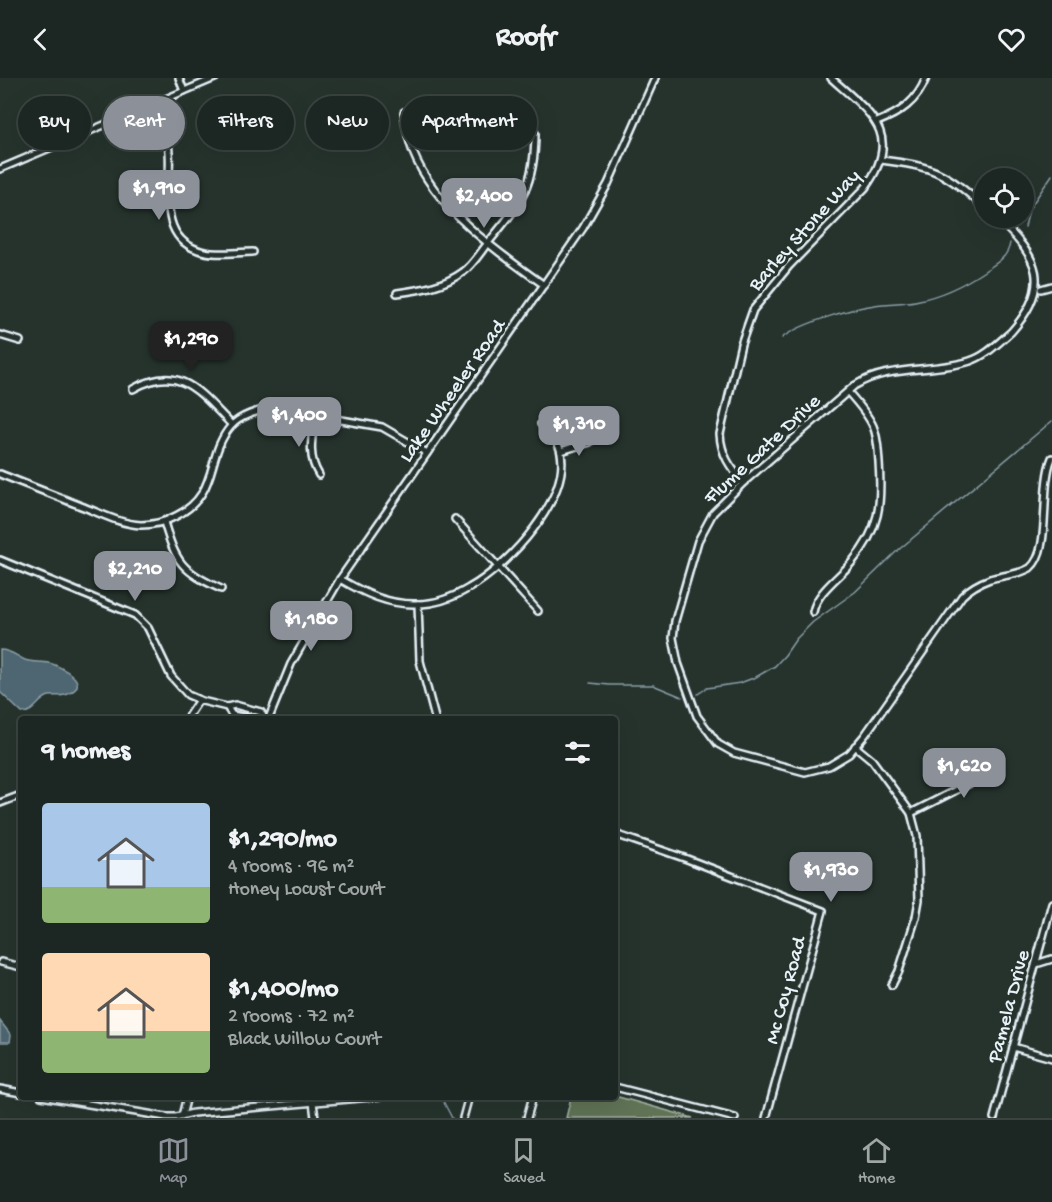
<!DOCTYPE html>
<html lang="en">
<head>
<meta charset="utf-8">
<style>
  body { margin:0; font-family:"Gochi Hand",sans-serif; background:#252e2a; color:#f1f3f6; height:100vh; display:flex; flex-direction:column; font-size:22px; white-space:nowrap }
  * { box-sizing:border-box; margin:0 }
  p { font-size:20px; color:#a0a5a5 }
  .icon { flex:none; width:33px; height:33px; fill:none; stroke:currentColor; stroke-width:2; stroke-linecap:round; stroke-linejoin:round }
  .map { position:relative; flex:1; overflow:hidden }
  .sheet { position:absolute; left:18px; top:638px; width:600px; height:384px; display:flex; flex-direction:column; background:#1c2622; border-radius:6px; box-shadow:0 6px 24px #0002,0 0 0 2px #3a4340 }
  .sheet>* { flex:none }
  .guide { position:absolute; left:18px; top:18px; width:600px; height:54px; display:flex; gap:12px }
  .buttons { position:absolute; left:974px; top:90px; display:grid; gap:12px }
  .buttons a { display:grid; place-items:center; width:60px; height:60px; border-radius:50%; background:#1c2622; box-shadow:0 6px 24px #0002,0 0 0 2px #3a4340; font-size:30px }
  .price { position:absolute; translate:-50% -51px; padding:0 14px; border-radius:12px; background:#8c9099; color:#fff; font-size:20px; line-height:39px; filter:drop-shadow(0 2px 3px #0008) }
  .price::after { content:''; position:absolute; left:50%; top:36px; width:18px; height:14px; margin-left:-9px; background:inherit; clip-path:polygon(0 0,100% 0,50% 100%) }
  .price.current { background:#222; color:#fff }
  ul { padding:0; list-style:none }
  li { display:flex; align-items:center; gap:18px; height:150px; padding:0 24px }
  li span { display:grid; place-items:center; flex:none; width:168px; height:120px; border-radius:6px; color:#555 }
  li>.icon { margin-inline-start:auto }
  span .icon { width:72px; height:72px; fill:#fffc; stroke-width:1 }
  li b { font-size:26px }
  h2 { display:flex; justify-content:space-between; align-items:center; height:72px; padding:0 24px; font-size:26px }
  .tag { padding:0 21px; border-radius:27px; background:#1c2622; box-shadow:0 6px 24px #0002,0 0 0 2px #3a4340; font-size:21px; line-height:54px }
  .tag.current { background:#8c9099; color:#fff }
  header { display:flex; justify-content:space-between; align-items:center; height:78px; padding:0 24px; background:#1c2622; font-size:27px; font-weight:700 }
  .tabs { display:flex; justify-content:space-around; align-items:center; height:84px; border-top:2px solid #3a4340; background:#1c2622; font-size:16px; color:#a0a5a5 }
  .tabs a { display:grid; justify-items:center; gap:3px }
  .tabs .current { color:#8c9099 }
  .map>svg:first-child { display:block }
</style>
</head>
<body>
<header><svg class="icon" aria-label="back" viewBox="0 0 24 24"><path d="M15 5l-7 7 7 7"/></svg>Roofr<svg class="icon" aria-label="heart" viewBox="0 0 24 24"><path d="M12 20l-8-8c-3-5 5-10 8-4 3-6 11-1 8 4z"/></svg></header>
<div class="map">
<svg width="1052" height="1040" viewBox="0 0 1052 1040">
  <rect width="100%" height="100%" fill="#26332d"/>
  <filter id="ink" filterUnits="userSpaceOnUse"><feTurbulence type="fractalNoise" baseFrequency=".0167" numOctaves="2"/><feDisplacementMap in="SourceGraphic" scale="12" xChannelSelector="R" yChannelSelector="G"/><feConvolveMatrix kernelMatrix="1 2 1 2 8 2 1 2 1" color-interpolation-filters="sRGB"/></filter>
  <g filter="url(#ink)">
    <!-- green -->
    <polygon fill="#607355" stroke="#a4b2a6" stroke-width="1.5" points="615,1018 693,1040 566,1040 571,1019"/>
    <!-- water -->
    <g fill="#4d6671" stroke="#8b9ea7" stroke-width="1.5">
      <path d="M0 572C11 572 16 578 25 582 33 585 41 583 49 585 61 588 93 605 68 616 62 619 55 617 49 618 38 621 35 635 22 635L0 614Z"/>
      <polygon points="0,943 11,957 10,964 0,964"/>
    </g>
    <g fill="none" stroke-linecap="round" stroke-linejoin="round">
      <!-- stream -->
      <g stroke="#8b9ea7" stroke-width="1.5">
        <polyline points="1025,149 1029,131 1052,97"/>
        <path d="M782 260C800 245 859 228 883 226 893 225 904 225 915 223 942 218 964 207 986 192 997 185 1008 179 1010 165"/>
        <polyline points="590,605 609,607 653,607 682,619"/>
        <polyline points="698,616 707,610 740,605 756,599 775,588 785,577 796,561 813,544 855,514 896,474 1052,343"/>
        <polyline points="442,1021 452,1040"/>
      </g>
      <!-- minor casing -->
      <g stroke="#e8f1f8" stroke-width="10">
        <g id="minor">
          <polyline points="179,0 184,13"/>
          <path d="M156 25C162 41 168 57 169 74 172 108 156 157 198 172 214 178 235 174 253 174"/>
          <path d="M404 34C406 48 408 61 413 74 435 130 497 174 544 207"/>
          <path d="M877 44C900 35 917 24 926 0"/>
          <path d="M881 82C934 88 945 94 984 129"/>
          <polyline points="0,91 215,0"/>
          <path d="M996 140C1040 178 1052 208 1011 254 998 265 986 278 970 283 932 295 889 286 854 308L744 404 713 435 698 463 675 543 673 560 678 585 697 638 718 666 734 675 805 694 829 688 849 676 865 657 962 518C970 510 979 505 990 501 1003 497 1018 497 1030 490 1052 472 1039 411 1052 380"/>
          <polyline points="1041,211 1052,208"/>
          <path d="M397 215C420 212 444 208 463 194 472 188 480 175 487 166 520 126 535 110 535 55"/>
          <polyline points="0,257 20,263"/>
          <path d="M133 311C181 284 200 315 232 347"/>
          <path d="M315 338C312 359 307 378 319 397"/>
          <polyline points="561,373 590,364"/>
          <path d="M0 396C27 407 54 417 81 428 100 435 120 446 141 447 154 447 165 444 176 438 220 416 205 378 231 348 240 338 259 332 272 330L382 349 427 375"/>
          <path d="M744 404C730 390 721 376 720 356L741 266 753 232 789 188 865 110C904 56 871 36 831 0"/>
          <polyline points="455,441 538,533"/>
          <path d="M164 444C176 485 182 493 221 511"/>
          <polyline points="0,482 135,537 148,550 171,598 188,617 202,623 227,629 235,627 261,634 264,640"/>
          <path d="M340 501C364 515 388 527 417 526 435 526 454 519 469 510 507 489 574 418 560 371 557 361 549 353 541 346"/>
          <polyline points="418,526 420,583 435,640"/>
          <path d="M813 534C817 513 839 500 852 484 880 451 882 426 879 384 878 372 878 359 873 348 867 335 857 324 848 314"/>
          <polyline points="227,629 232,637 247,640"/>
          <polyline points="187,640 199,622"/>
          <polyline points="269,640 291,586 340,501 583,150 608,106 655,0"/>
          <polyline points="855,668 872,682 911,735 917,758 919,822 916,839 899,893 892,907"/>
          <polyline points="0,725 21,717"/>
          <polyline points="911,735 970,705 995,677"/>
          <polyline points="615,756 687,781 823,833 766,1040"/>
          <polyline points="1,884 21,889"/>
          <polyline points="1036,886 1052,881"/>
          <polyline points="1013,969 1052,980"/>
          <polyline points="615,1009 735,1040"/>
          <polyline points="0,1011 21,1015"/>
          <polyline points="41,1018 166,1039 176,1039 193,1035 382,1018"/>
          <polyline points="313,1024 315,1040"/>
          <polyline points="182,1038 187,1018"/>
          <polyline points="463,1040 469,1018"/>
          <polyline points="527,1040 533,1018"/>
          <polyline points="994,1040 1052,825"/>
        </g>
      </g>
      <!-- minor -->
      <use href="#minor" stroke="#26332d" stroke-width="5"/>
    </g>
  </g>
  <g text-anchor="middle" stroke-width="6" stroke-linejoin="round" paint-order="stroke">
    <!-- street labels -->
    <g font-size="21" fill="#e8f1f8" stroke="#26332d">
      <text transform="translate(803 151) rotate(-48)" y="7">Barley Stone Way</text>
      <text transform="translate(451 312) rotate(-55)" y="7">Lake Wheeler Road</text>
      <text transform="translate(761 370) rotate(-43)" y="7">Flume Gate Drive</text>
      <text transform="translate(784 912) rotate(-75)" y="7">Mc Coy Road</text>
      <text transform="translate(1007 928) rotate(-75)" y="7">Pamela Drive</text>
    </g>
  </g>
</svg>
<div class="buttons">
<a><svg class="icon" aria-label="locate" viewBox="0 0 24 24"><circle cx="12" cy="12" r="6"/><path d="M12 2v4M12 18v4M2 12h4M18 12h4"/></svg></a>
</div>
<b class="price" style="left:159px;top:143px">$1,910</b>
<b class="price" style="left:484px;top:151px">$2,400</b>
<b class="price current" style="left:191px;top:294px">$1,290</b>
<b class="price" style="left:299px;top:370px">$1,400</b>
<b class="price" style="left:579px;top:379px">$1,310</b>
<b class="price" style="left:135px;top:524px">$2,210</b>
<b class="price" style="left:311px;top:574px">$1,180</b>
<b class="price" style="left:964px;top:721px">$1,620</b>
<b class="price" style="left:831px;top:825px">$1,930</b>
<div class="guide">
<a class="tag">Buy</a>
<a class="tag current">Rent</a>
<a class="tag">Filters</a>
<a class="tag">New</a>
<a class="tag">Apartment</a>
</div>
<section class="sheet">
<h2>9 homes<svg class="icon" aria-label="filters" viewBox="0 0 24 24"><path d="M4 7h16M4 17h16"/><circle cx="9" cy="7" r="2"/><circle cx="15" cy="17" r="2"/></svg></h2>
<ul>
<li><span style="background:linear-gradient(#a9c7e8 70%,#8fb573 0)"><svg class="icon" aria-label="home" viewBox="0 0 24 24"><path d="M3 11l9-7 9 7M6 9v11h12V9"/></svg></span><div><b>$1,290/mo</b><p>4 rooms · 96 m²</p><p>Honey Locust Court</p></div></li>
<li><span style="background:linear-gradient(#ffd9b3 65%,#8fb573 0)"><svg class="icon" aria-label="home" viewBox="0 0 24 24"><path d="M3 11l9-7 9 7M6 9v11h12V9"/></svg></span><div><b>$1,400/mo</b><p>2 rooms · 72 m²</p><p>Black Willow Court</p></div></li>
</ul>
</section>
</div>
<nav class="tabs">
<a class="current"><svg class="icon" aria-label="map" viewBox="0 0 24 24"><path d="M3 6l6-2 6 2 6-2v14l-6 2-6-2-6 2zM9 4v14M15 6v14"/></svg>Map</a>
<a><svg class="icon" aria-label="saved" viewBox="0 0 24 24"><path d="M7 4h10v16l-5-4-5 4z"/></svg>Saved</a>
<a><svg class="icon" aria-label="home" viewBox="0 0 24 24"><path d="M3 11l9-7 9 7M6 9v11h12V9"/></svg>Home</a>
</nav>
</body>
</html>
